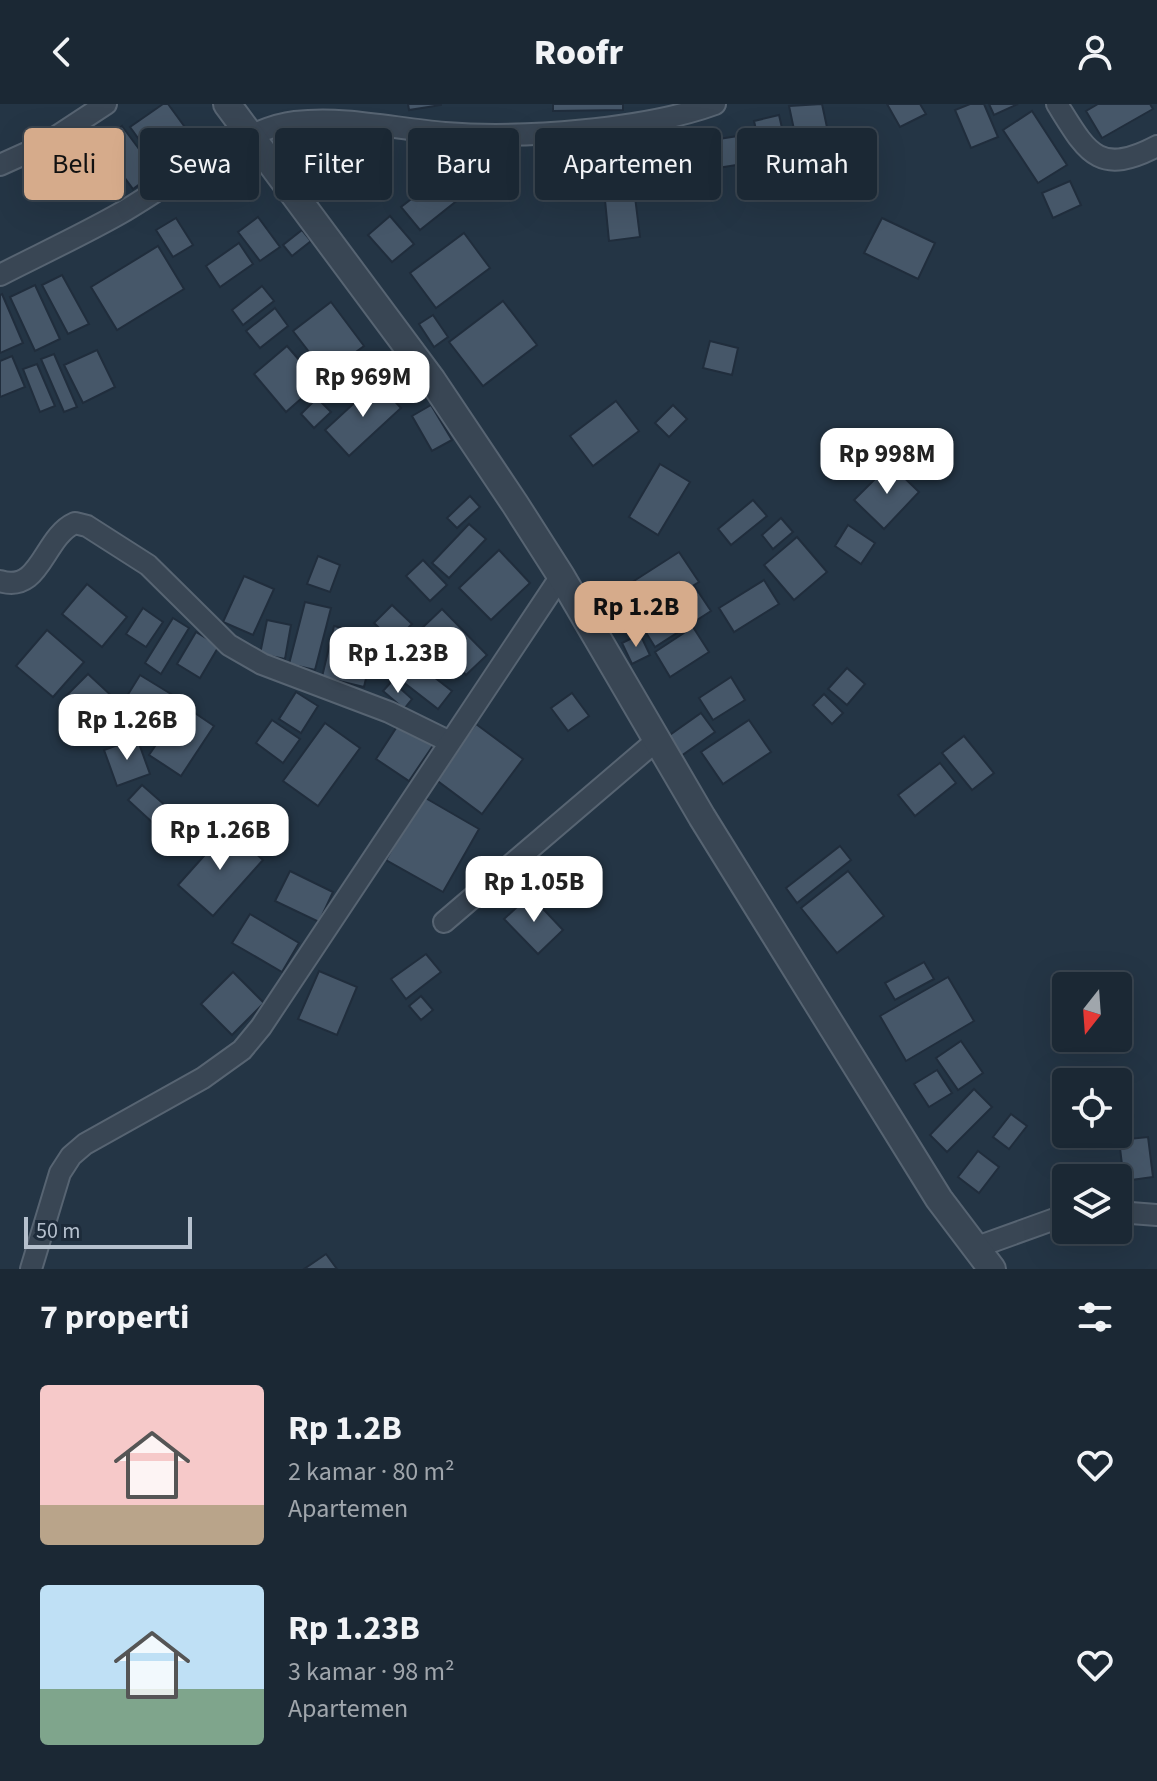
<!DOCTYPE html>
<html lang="id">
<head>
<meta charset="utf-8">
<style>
  body { margin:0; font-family:"Source Sans 3",sans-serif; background:#24303c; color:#f1f3f6; height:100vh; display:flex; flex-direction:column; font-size:30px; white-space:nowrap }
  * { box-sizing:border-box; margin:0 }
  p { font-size:26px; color:#a0a6ac }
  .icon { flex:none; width:44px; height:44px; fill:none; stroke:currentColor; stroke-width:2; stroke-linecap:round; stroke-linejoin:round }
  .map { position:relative; height:1165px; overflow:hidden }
  .drawer { display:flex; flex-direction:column; background:#1b2834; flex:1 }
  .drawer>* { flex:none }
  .guide { position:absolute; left:24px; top:24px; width:1110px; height:72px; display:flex; gap:16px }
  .needle { width:52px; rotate:197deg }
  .controls { position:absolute; left:1052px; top:868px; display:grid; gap:16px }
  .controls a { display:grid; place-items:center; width:80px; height:80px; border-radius:8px; background:#1b2834; box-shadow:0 8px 32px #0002,0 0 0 2px #39444f; font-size:40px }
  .scale { position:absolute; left:24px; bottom:20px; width:168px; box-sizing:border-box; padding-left:8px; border:4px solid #b6c1ce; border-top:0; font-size:22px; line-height:28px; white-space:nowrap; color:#b6c1ce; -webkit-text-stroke:6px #1d2b3a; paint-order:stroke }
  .price { position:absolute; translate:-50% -68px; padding:0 18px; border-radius:16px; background:#fff; color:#222; font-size:26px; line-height:52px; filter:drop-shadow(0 2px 4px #0008) }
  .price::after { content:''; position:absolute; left:50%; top:48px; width:24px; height:18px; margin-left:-12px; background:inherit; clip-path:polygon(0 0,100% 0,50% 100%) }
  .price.selected { background:#d6ab8b; color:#111 }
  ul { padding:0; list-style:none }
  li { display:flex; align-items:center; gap:24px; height:200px; padding:0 40px }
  li span { display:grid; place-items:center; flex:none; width:224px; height:160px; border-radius:8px; color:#555 }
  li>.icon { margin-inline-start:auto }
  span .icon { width:96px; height:96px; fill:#fffc; stroke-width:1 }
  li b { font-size:34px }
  h2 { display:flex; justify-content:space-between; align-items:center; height:96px; padding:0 40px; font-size:34px }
  .chip { padding:0 28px; border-radius:8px; background:#1b2834; box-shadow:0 8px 32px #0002,0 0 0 2px #39444f; font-size:28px; line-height:72px }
  .chip.selected { background:#d6ab8b; color:#111 }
  header { display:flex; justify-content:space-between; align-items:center; height:104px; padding:0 40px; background:#1b2834; font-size:36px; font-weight:800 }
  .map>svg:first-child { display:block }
</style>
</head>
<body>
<header><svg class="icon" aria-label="back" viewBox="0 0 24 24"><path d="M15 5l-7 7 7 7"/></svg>Roofr<svg class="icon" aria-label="person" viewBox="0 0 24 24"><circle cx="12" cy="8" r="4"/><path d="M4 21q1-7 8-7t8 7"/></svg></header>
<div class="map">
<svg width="1157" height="1165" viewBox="0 0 1157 1165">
  <rect width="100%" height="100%" fill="#243545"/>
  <!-- building -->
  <g fill="#465769" stroke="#202d3c" stroke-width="2">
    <polygon points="163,0 168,0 195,37 159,63 130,23"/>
    <polygon points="408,0 441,0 441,1 409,6"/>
    <polygon points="553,0 623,0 623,6 553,7"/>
    <polygon points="822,0 828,28 796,35 789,2"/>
    <polygon points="887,0 920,0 926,10 900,23"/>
    <polygon points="970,0 984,0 998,33 971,44 955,6"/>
    <polygon points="989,0 1018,0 994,11"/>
    <polygon points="1098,0 1150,0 1153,5 1102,34 1086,7"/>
    <polygon points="1032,7 1067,61 1038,79 1003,26"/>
    <polygon points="779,11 788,50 763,56 754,17"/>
    <polygon points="122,22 156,68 133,85 99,39"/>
    <polygon points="738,32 743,60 711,65 706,37"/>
    <polygon points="339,36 359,62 333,82 313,55"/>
    <polygon points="441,72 459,95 420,126 401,103"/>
    <polygon points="1070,77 1081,101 1053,114 1042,89"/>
    <polygon points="635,93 640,133 609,137 605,96"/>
    <polygon points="390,112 414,140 392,158 368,131"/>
    <polygon points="258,113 280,143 260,157 238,128"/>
    <polygon points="176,114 193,141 173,153 156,126"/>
    <polygon points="882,114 935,139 918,175 864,149"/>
    <polygon points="302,126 311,137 292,152 283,141"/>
    <polygon points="464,129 490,164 436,204 410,169"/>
    <polygon points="239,139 253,160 220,183 206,162"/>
    <polygon points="158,142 184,185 117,226 91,183"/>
    <polygon points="62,171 89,220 68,230 42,181"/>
    <polygon points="35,181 60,235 35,247 10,193"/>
    <polygon points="262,182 274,197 243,221 232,206"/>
    <polygon points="2,190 23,239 0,249 0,191"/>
    <polygon points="503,197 537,241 483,282 449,238"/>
    <polygon points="331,198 364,242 326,270 293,227"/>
    <polygon points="275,204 288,222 260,244 246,227"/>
    <polygon points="433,211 448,233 434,243 419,220"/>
    <polygon points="710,237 738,244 732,271 703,264"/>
    <polygon points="287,242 319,279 286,308 254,270"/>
    <polygon points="97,246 115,283 83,299 64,261"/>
    <polygon points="54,250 77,303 64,308 41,255"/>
    <polygon points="12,252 25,283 0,293 0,257"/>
    <polygon points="37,260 55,302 40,308 23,265"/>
    <polygon points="377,278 401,304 349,352 325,326"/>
    <polygon points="317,294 331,308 314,324 301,310"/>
    <polygon points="616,297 639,327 593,362 570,332"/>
    <polygon points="431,301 452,336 432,347 412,312"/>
    <polygon points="673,301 687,315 669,333 655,319"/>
    <polygon points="660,360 690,378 658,431 629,413"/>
    <polygon points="890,360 919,388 884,425 854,396"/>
    <polygon points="470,392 480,403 457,424 447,414"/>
    <polygon points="753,396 767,412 731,441 718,425"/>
    <polygon points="781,414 793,428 773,445 762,431"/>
    <polygon points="469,420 486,435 449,474 432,459"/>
    <polygon points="848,421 875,439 861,460 835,442"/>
    <polygon points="797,433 827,468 794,496 764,461"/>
    <polygon points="499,446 530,479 491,516 459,484"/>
    <polygon points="679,448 699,478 642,513 623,484"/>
    <polygon points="318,452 340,461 330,488 307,480"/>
    <polygon points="423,456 447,481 430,497 406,472"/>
    <polygon points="244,472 274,485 253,531 223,518"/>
    <polygon points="764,476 779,500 734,528 719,504"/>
    <polygon points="87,480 127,513 102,543 62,510"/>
    <polygon points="695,483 711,507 655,543 640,519"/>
    <polygon points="305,498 331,504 315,566 289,560"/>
    <polygon points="392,501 412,520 394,538 374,519"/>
    <polygon points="143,504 163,518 146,543 126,530"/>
    <polygon points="442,505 487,551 466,571 421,525"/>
    <polygon points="173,514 189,524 161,570 145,559"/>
    <polygon points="267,516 291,521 285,555 260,550"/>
    <polygon points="334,522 376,532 364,583 322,573"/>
    <polygon points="693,523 709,548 670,573 655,548"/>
    <polygon points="47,526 84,558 53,593 16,562"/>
    <polygon points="196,528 219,542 200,574 177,560"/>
    <polygon points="640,530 650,551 632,560 622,539"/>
    <polygon points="412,556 452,587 438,605 398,574"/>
    <polygon points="847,564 865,580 847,601 828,585"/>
    <polygon points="88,570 115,595 93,618 66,592"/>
    <polygon points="140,571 171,590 147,629 116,610"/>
    <polygon points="731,573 745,596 713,616 699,594"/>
    <polygon points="392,577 412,595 404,605 383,587"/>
    <polygon points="296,588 318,602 301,629 279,615"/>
    <polygon points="572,589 589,612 568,627 551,604"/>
    <polygon points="824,590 843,609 832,620 813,601"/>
    <polygon points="183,601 214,622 181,672 149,651"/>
    <polygon points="701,609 715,628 681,652 667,633"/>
    <polygon points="272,616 300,635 283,659 256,639"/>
    <polygon points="749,616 771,648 723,680 701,648"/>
    <polygon points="400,618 434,640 409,677 376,655"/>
    <polygon points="325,619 360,644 318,702 283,677"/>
    <polygon points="476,620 523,655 482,710 435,675"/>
    <polygon points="964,632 994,669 972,686 942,649"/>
    <polygon points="137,634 150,670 117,682 104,646"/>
    <polygon points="940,659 956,679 915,712 898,691"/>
    <polygon points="142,681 167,703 153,719 128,696"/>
    <polygon points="422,692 479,725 443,788 386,756"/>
    <polygon points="228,725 263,756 213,812 178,781"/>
    <polygon points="840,742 851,756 797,799 786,784"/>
    <polygon points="290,767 333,788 319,818 275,797"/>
    <polygon points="848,767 884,812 837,849 801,804"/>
    <polygon points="530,791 563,826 538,850 504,815"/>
    <polygon points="250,810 299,839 282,868 232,839"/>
    <polygon points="426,850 441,868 406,895 391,875"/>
    <polygon points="924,858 934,875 895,896 885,879"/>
    <polygon points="319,867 357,883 337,931 298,915"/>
    <polygon points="233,868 264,899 232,931 201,900"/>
    <polygon points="948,873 974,917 906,957 880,912"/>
    <polygon points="421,892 433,906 421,916 409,902"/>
    <polygon points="961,937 983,969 958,986 936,954"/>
    <polygon points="937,966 952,989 929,1003 914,980"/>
    <polygon points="974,985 992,1003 947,1048 930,1031"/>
    <polygon points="1011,1010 1027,1022 1009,1045 993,1033"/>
    <polygon points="1148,1033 1153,1073 1124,1077 1119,1036"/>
    <polygon points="978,1047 999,1063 979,1089 958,1073"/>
    <polygon points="326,1150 337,1165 304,1165"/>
  </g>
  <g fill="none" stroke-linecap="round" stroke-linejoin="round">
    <!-- minor casing -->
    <g stroke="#576472" stroke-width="24">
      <g id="minor">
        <path d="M1057 0C1087 48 1098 73 1157 42"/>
        <polyline points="0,61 42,42 106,0"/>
        <path d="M0 171C39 151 80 132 119 110 167 83 241 24 295 18 346 12 395 25 445 29 521 35 644 26 715 0"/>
        <path d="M0 477C41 490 43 433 75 419L87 422 148 461 229 541 262 560 389 608 448 637"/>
        <polyline points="444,818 656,637"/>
        <polyline points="1118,1108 1157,1111"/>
        <polyline points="977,1143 1066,1111"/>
        <polyline points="31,1165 60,1069 71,1052 85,1040 203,974 242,946 261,923 561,472"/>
      </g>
    </g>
    <!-- tertiary casing -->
    <g stroke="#576472" stroke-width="30">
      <polyline id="tertiary" points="227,0 432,276 515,400 561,472 702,713 939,1095 992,1165"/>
    </g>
    <!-- minor -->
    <use href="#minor" stroke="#394654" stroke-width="20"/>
    <!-- tertiary -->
    <use href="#tertiary" stroke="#394654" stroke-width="26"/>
  </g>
</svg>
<div class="controls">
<a><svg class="needle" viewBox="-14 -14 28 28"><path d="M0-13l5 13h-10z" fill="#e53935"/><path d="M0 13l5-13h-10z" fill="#a0a6ac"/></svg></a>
<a><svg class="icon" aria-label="locate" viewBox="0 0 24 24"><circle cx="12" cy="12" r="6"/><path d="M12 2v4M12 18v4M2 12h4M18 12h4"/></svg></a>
<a><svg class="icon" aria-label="layers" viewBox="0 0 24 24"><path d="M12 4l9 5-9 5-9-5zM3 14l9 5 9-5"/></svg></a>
</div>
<div class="scale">50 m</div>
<b class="price" style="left:363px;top:315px">Rp 969M</b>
<b class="price" style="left:887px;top:392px">Rp 998M</b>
<b class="price selected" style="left:636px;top:545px">Rp 1.2B</b>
<b class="price" style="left:398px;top:591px">Rp 1.23B</b>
<b class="price" style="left:127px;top:658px">Rp 1.26B</b>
<b class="price" style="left:220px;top:768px">Rp 1.26B</b>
<b class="price" style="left:534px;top:820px">Rp 1.05B</b>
<div class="guide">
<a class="chip selected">Beli</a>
<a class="chip">Sewa</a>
<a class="chip">Filter</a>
<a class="chip">Baru</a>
<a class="chip">Apartemen</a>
<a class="chip">Rumah</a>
</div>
</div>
<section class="drawer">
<h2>7 properti<svg class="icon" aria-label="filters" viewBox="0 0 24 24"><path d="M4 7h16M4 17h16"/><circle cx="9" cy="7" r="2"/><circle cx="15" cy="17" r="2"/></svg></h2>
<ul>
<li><span style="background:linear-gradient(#f6c9c9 75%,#b9a48a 0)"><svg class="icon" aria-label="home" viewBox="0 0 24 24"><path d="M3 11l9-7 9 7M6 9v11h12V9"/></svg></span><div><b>Rp 1.2B</b><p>2 kamar · 80 m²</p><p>Apartemen</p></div><svg class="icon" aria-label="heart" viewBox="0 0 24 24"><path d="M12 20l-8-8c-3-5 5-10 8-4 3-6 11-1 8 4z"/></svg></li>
<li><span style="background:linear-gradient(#bfe0f5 65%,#7fa58c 0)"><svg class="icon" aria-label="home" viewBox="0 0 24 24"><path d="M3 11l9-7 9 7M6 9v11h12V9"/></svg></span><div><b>Rp 1.23B</b><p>3 kamar · 98 m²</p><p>Apartemen</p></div><svg class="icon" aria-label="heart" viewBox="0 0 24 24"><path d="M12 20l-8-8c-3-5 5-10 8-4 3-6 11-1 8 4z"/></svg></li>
</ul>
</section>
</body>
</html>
